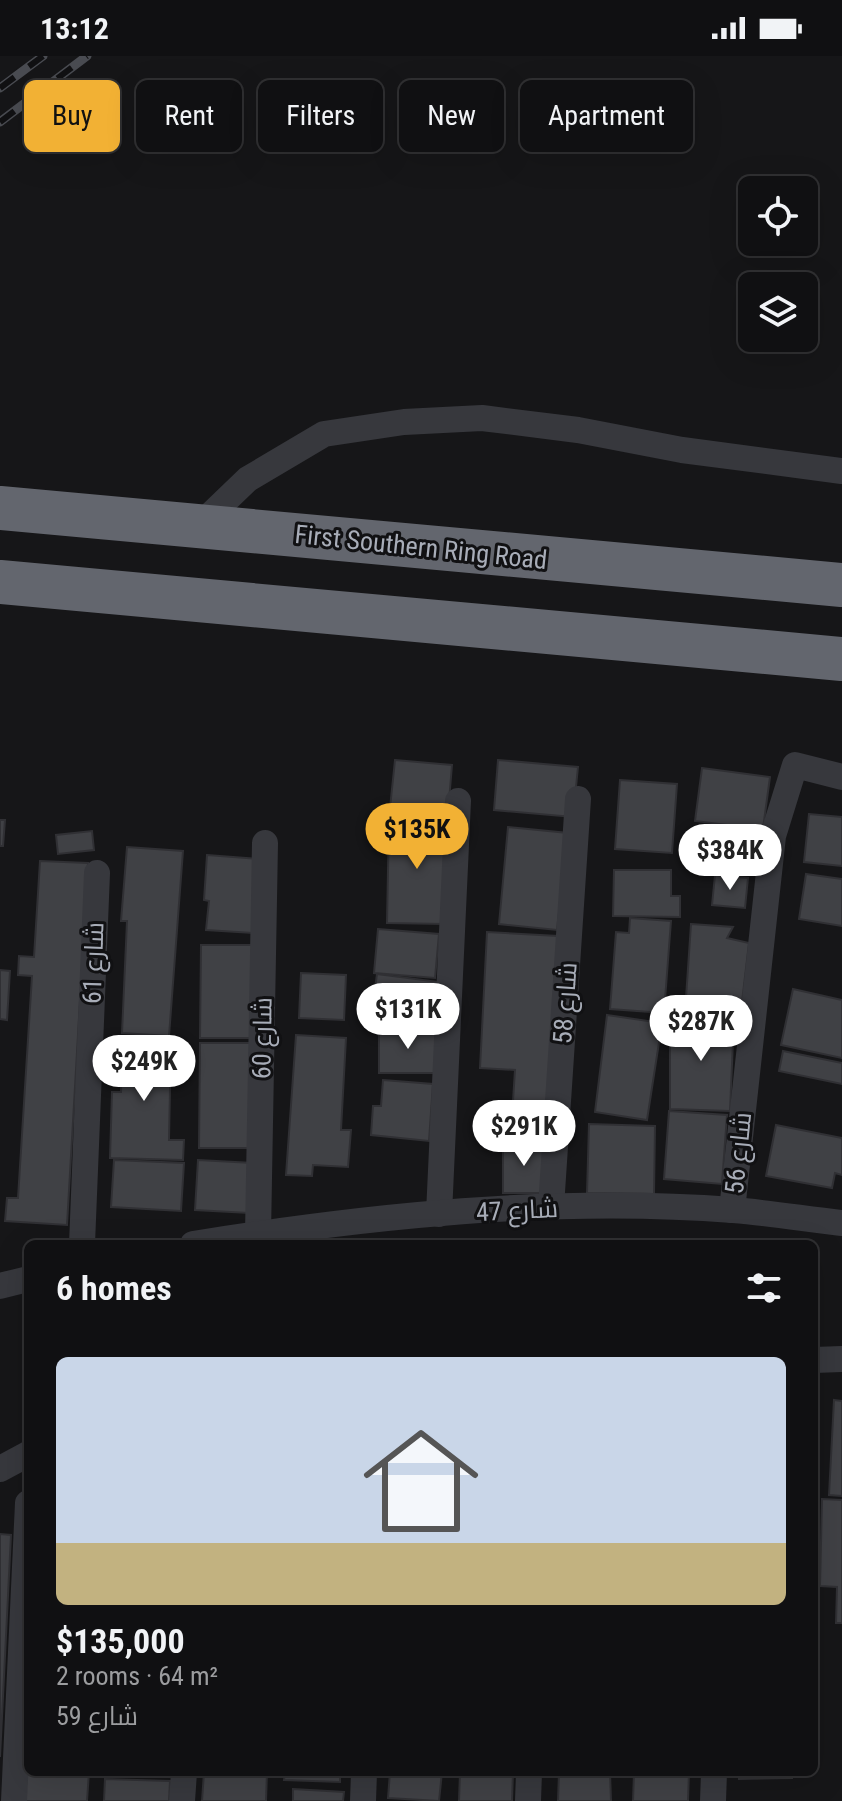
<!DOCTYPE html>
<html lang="en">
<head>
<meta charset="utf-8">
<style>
  body { margin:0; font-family:"Roboto Condensed",Cairo,sans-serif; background:#1e1e20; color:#f1f3f6; height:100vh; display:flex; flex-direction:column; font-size:30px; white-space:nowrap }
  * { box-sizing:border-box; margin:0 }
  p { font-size:26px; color:#9c9d9f }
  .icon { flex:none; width:44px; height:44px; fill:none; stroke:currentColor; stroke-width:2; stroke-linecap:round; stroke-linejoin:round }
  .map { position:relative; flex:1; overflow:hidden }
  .sheet { position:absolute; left:24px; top:1184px; width:794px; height:536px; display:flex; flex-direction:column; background:#101012; border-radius:12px; box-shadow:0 8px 32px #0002,0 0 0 2px #303032 }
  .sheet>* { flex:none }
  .banner { position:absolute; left:24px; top:24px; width:794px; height:72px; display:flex; gap:16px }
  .controls { position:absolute; left:738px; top:120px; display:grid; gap:16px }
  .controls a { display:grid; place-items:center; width:80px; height:80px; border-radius:12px; background:#101012; box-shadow:0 8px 32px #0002,0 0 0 2px #303032; font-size:40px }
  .price { position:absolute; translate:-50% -68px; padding:0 18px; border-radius:28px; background:#fff; color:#222; font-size:26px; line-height:52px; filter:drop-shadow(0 2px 4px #0008) }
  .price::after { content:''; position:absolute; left:50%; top:48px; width:24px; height:18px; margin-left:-12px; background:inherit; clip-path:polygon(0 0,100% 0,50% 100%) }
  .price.current { background:#f2b134; color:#111 }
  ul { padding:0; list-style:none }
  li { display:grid; align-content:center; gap:16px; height:424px; padding:0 32px }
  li+li { border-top:2px solid #303032 }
  li span { display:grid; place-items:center; height:248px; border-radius:12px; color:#555 }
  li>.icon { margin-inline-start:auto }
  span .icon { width:144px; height:144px; fill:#fffc; stroke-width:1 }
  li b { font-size:34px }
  h2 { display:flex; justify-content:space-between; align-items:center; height:96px; padding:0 32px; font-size:34px }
  .tag { padding:0 28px; border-radius:12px; background:#101012; box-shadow:0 8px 32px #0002,0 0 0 2px #303032; font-size:28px; line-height:72px }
  .tag.current { background:#f2b134; color:#111 }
  .status { display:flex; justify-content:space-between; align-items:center; height:56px; padding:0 40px; background:#101012; direction:ltr }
  .status svg { height:22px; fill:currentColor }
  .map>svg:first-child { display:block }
</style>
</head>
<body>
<div class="status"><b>13:12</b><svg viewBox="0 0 49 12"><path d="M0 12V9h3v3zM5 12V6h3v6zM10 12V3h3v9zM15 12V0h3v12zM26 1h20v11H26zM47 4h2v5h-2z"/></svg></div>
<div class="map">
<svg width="842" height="1745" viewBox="0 0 842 1745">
  <rect width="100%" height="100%" fill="#161618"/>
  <!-- building -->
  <g fill="#404145" stroke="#303034" stroke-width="2">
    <polygon points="395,704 452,709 448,757 390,752"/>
    <polygon points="498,704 578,711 573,761 494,754"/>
    <polygon points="702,712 770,721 759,802 732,799 736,770 695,765"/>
    <polygon points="620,724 677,728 672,797 615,793"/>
    <polygon points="809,758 842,761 842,810 804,806"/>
    <polygon points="389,762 447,763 445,868 387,867"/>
    <polygon points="0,764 5,764 3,790 0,790"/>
    <polygon points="508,771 568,777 557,874 499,868"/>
    <polygon points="92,775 94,794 58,798 56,779"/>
    <polygon points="127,791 183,795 169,980 122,977 127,865 121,865"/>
    <polygon points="207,799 260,803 253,877 206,874 209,845 204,844"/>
    <polygon points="40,805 88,807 67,1169 5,1165 7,1142 18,1142 32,920 18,919 19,900 34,901"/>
    <polygon points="614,814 671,814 671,840 680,840 680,861 613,860"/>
    <polygon points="806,818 842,823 842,870 799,863"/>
    <polygon points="715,819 748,822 745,852 712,849"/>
    <polygon points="630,862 671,865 664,957 610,953 616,876 629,877"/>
    <polygon points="691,868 733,871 727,882 749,887 742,946 686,942"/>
    <polygon points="378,873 439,878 435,922 374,917"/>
    <polygon points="487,876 558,880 549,1047 513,1045 515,1014 480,1012"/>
    <polygon points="201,889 254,889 253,982 200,982"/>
    <polygon points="0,914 10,915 7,964 0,963"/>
    <polygon points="301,917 346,919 344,964 299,962"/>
    <polygon points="377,918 439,926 434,967 392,961 391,970 370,967"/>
    <polygon points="793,933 842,944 842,1002 781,989"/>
    <polygon points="607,959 662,967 647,1064 595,1056"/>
    <polygon points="670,960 734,962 730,1055 670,1053"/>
    <polygon points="379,974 438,974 437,1017 379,1017"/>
    <polygon points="296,979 346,982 341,1074 351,1074 348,1111 313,1109 312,1120 286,1119"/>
    <polygon points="122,981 171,982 169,1084 184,1084 183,1104 110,1102 112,1036 121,1036"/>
    <polygon points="200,987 252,987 251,1092 199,1092"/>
    <polygon points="783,995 842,1007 842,1028 779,1015"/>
    <polygon points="383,1024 433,1028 429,1085 371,1079 373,1050 381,1050"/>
    <polygon points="669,1055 727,1059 722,1128 664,1123"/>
    <polygon points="589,1068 655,1070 654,1138 587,1137"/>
    <polygon points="776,1069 842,1082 842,1119 835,1117 832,1132 766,1120"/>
    <rect x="503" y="1087" width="43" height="50"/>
    <polygon points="114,1104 184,1107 181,1155 111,1151"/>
    <polygon points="198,1104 253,1107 249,1157 195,1154"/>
    <polygon points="834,1344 842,1345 842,1440 829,1439"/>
    <polygon points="822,1443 842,1444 842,1567 836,1567 837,1531 820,1530"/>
    <polygon points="0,1478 11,1479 0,1701"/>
    <polygon points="28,1716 89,1716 87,1745 18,1745"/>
    <rect x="112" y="1716" width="58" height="3"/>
    <polygon points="204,1716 267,1716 266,1745 202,1745"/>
    <polygon points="285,1716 340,1716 340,1726 284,1724"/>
    <polygon points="390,1716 442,1716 439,1745 388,1742"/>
    <polygon points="460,1716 513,1716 512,1745 459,1745"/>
    <polygon points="559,1716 610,1716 611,1745 558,1745"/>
    <polygon points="634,1716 689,1716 688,1745 633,1745"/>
    <polygon points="739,1716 792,1716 792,1722 739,1723"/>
    <polygon points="105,1723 170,1725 169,1745 104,1745"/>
    <polygon points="293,1733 344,1736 343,1745 293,1745"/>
  </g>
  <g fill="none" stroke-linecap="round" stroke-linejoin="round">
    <!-- minor -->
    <g stroke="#37383d" stroke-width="26">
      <polyline points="200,469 248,423 324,378 404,366 482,362 578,374 682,394 842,415"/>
      <polyline points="551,1151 578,743"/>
      <polyline points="732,1154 773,780 795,709 842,721"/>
      <polyline points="439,1158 458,745"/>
      <polyline points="258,1178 265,787"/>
      <polyline points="82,1188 97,817"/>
      <path d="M193 1188C370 1160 554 1140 733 1154 769 1157 806 1163 842 1167"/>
      <polyline points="0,1230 28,1223"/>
      <polyline points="814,1304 842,1303"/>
      <polyline points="0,1413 28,1398"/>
      <polyline points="14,1745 28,1447"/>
      <polyline points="182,1745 184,1716"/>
      <polyline points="363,1745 364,1716"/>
      <polyline points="528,1745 529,1716"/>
      <polyline points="713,1745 714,1716"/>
    </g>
    <!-- motorway -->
    <g stroke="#63666e" stroke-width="44">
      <polyline points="0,452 842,529"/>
      <polyline points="0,526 842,603"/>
    </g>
    <!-- rail casing -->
    <g stroke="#4a4c52" stroke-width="9">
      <g id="rail">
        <polyline points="0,32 43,0"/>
        <polyline points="0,66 87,0"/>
      </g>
    </g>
    <!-- rail -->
    <use href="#rail" stroke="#111113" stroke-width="6" stroke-dasharray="18" stroke-linecap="butt"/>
  </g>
  <g text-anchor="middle" stroke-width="6" stroke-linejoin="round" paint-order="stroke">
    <!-- street labels -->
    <g font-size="26" fill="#a8adb8" stroke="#111113">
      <text transform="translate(421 491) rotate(6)" y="9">First Southern Ring Road</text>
      <text transform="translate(93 907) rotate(-88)" y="9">شارع 61</text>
      <text transform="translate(565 947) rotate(-86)" y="9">شارع 58</text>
      <text transform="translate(262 982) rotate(-89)" y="9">شارع 60</text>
      <text transform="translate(738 1097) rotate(-84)" y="9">شارع 56</text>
      <text transform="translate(517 1154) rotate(-3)" y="9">شارع 47</text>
    </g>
  </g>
</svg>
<div class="controls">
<a><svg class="icon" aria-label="locate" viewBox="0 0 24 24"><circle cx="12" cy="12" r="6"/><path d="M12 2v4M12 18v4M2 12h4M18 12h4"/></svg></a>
<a><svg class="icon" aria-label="layers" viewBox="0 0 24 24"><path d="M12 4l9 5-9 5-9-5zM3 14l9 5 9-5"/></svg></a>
</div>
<b class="price current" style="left:417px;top:815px">$135K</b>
<b class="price" style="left:730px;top:836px">$384K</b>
<b class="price" style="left:408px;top:995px">$131K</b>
<b class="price" style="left:701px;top:1007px">$287K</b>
<b class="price" style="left:144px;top:1047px">$249K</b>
<b class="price" style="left:524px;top:1112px">$291K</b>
<div class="banner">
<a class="tag current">Buy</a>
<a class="tag">Rent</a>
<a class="tag">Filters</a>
<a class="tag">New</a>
<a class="tag">Apartment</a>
</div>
<section class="sheet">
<h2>6 homes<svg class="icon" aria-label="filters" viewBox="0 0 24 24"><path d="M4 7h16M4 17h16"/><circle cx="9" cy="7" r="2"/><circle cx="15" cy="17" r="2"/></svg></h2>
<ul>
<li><span style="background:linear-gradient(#c9d6e8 75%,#c2b280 0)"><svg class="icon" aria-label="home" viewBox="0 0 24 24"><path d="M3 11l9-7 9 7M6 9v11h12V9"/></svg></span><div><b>$135,000</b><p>2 rooms · 64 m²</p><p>شارع 59</p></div></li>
</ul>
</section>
</div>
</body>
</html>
